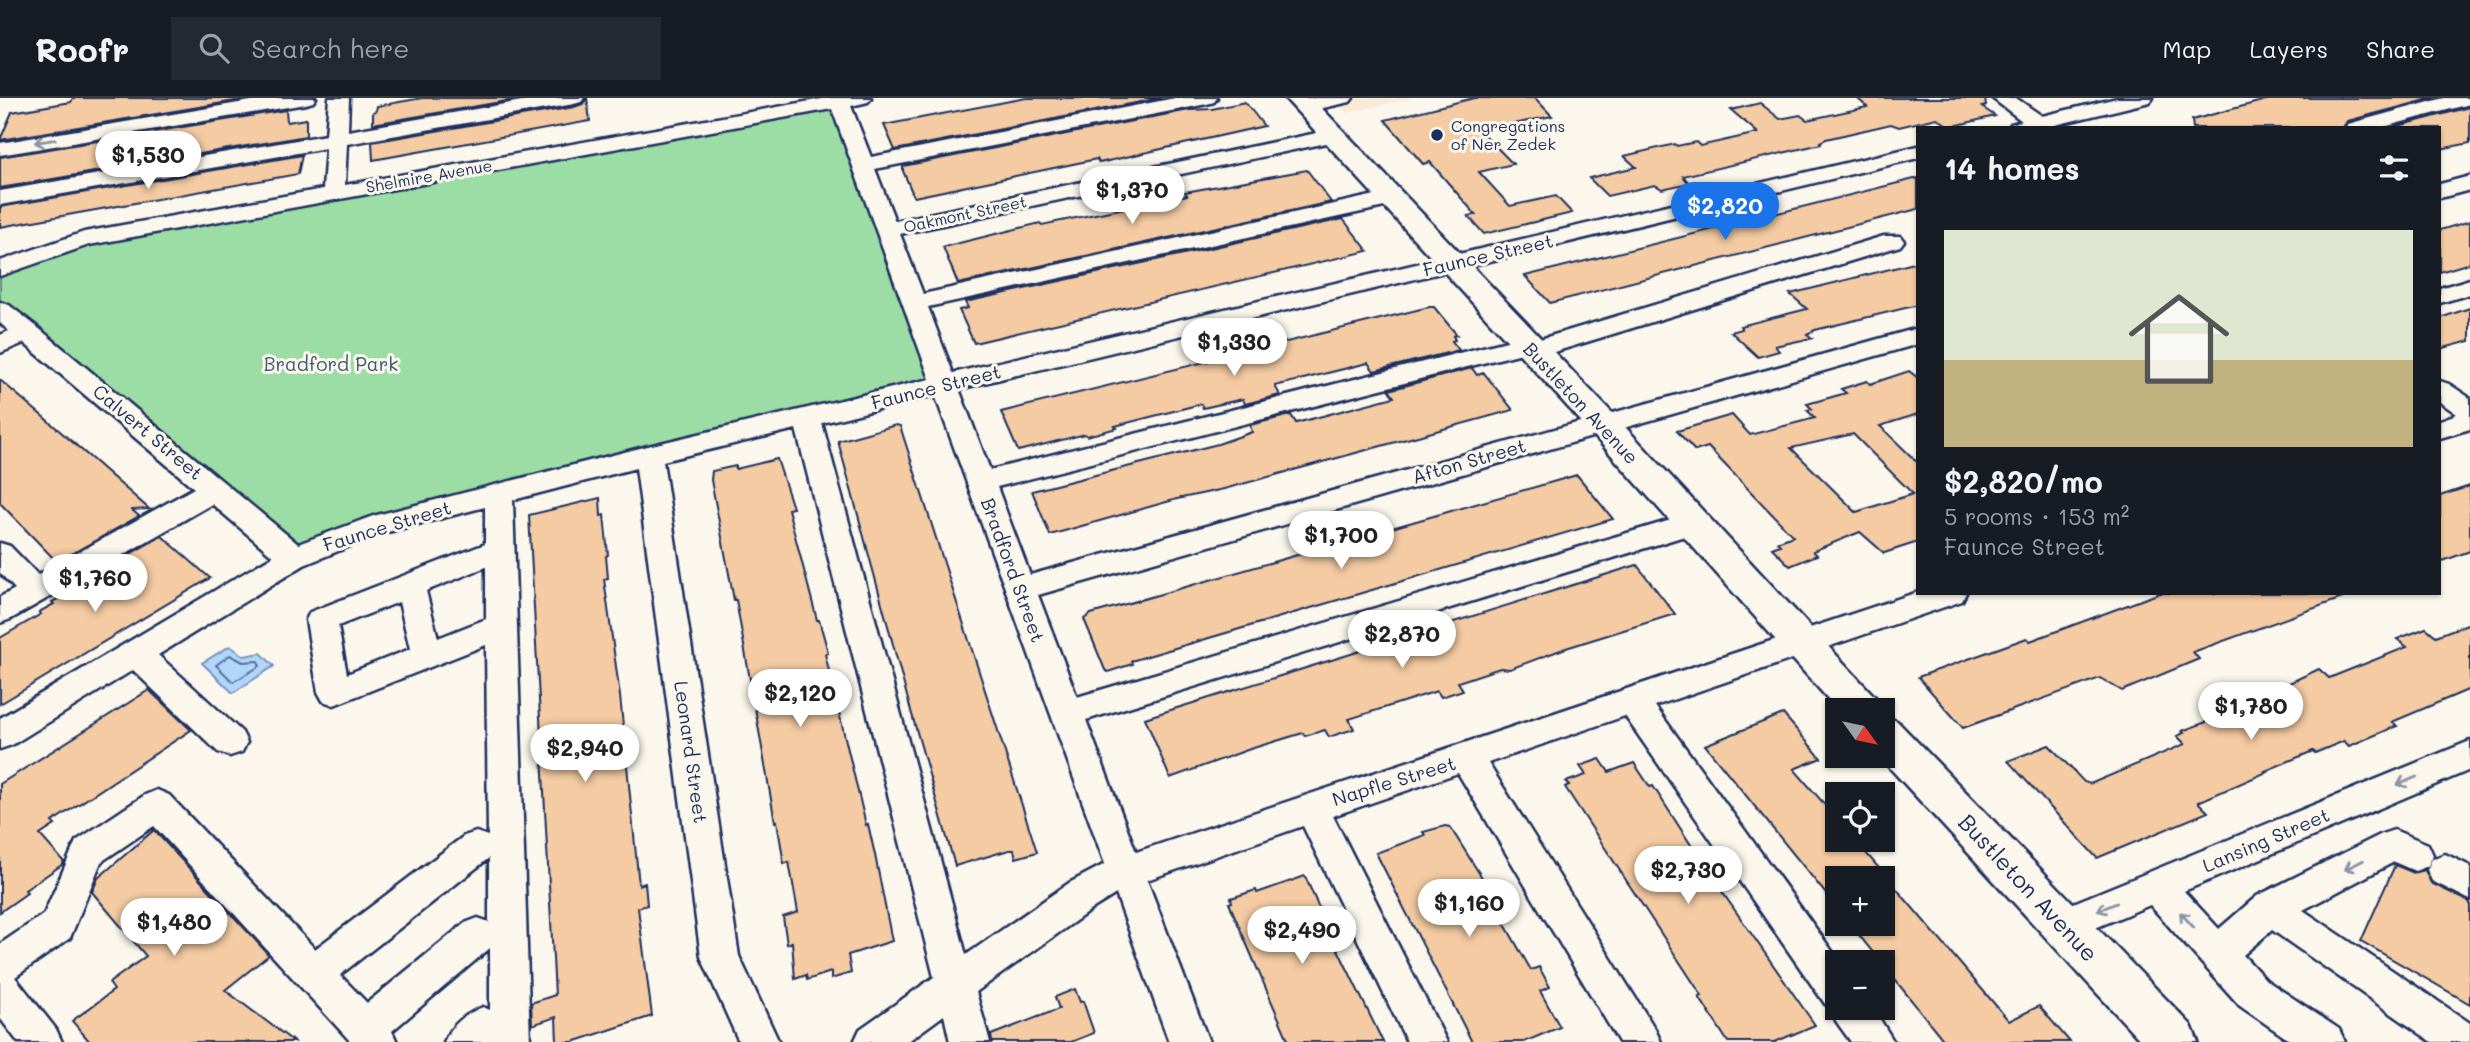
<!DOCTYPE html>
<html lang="en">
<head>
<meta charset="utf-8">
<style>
  body { margin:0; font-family:Mali,sans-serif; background:#242831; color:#f1f3f6; height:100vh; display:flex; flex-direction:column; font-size:26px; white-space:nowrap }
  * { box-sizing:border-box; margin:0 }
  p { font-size:23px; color:#9ea1a6 }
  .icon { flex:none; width:38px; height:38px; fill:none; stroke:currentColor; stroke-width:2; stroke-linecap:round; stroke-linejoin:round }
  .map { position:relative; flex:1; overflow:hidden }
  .panel { position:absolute; left:1916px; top:28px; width:525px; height:469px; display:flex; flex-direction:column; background:#171b24; border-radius:0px; box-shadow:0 2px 5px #0004 }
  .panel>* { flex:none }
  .needle { width:46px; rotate:123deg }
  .controls { position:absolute; left:1825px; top:600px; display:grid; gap:14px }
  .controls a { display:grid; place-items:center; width:70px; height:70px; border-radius:0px; background:#171b24; box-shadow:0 2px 5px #0004; font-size:35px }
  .price { position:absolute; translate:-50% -60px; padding:0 16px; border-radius:24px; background:#fff; color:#222; font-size:23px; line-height:46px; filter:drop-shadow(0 2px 4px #0008) }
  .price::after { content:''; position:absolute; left:50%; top:42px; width:21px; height:16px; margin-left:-10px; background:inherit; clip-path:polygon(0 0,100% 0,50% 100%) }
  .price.on { background:#1a73e8; color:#fff }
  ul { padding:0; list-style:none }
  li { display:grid; align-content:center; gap:14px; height:371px; padding:0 28px }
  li+li { border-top:2px solid #363941 }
  li span { display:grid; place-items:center; height:217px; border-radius:0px; color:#555 }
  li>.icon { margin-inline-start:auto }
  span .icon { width:126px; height:126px; fill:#fffc; stroke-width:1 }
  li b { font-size:30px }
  h2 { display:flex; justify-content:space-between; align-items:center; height:84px; padding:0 28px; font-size:30px }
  header { display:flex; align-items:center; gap:42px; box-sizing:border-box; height:98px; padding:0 35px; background:#171b24; border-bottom:2px solid #363941 }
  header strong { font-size:33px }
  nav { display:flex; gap:38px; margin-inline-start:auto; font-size:24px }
  .search { width:490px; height:63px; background:#242831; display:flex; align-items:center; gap:18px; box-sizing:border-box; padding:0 24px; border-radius:0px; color:#9ea1a6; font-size:26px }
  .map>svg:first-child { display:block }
</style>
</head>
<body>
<header>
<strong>Roofr</strong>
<div class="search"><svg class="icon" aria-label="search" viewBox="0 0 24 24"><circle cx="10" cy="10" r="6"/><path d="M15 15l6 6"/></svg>Search here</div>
<nav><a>Map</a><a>Layers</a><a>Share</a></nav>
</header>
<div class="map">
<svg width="2470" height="944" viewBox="0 0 2470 944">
  <rect width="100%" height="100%" fill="#fbf7ec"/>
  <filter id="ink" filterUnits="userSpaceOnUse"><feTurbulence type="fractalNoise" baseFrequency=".0143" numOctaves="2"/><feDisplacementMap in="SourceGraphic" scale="14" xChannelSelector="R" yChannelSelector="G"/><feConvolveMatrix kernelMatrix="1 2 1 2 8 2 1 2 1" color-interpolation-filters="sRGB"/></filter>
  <g filter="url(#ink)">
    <!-- built -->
    <polygon fill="#f9ead6" points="1333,0 1412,0 1347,15"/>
    <!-- green -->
    <polygon fill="#9cdca5" stroke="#5c8682" stroke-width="2" points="839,4 944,287 294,459 0,212 0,171 84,141"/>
    <!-- water -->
    <polygon fill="#b2d5fa" stroke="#7693bc" stroke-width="2" points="230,548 244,558 261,555 274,568 233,595 202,565"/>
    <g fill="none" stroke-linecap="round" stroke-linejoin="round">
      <!-- shore -->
      <polygon stroke="#57719c" stroke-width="2" points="230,557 243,564 258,563 260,568 233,584 216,567"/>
    </g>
    <!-- building -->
    <g fill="#f4cba3" stroke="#1b2f5e" stroke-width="2" fill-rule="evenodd">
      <polygon points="73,0 253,0 0,42 12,14 71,4"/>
      <polygon points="422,0 524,0 373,26 373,14 376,13 377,8"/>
      <polygon points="587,0 590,23 373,62 372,44 574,9 583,6"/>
      <polygon points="1026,0 1161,0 895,52 884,27"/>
      <polygon points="1474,0 1535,0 1552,18 1481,33 1513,66 1479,74 1510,108 1556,98 1572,115 1484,136 1468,118 1476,117 1430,64 1423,66 1385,22"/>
      <polygon points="1857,0 1985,0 1986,8 1982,9 1995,18 1950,29 1937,20 1899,29 1891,26 1826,41 1820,44 1821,46 1791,53 1683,78 1689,85 1662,91 1655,87 1607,98 1589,80 1636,69 1624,58 1675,46 1677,48 1696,44 1700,48 1758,35 1731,12 1760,5 1780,21 1800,17 1807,22 1867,9"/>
      <polygon points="2273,0 2434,0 2347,23 2343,30 2193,30 2192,22"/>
      <polygon points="1245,4 1264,28 1099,65 1097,61 914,99 903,73 903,68 1189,12 1212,11"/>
      <polygon points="2470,9 2470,45 2440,51 2440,30 2391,30"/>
      <polygon points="286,12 287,24 306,21 306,38 0,90 0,59"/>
      <polygon points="302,57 298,76 0,129 0,109"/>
      <polygon points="1307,72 1331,104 958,186 943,149 1040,125 1042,127 1187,97 1185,94"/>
      <polygon points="1918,80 1918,111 1550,205 1525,178"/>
      <polygon points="1343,121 1368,153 974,245 959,212 968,210 965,204"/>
      <polygon points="2470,123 2470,165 2440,174 2440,132"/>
      <polygon points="1918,164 1918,207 1815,232 1807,236 1812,240 1775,248 1779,253 1758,259 1731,234 1742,231 1740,228 1807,211 1790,196"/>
      <polygon points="1429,209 1434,209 1457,237 1453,238 1455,242 1452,243 1459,252 1374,273 1368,265 1275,288 1280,297 1245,306 1243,301 1203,310 1201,306 1115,328 1117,330 1087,338 1085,336 1018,353 1001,314"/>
      <polygon points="2470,210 2470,243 2440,251 2440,220"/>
      <polygon points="1472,270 1477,277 1484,275 1513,312 1224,391 1177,401 1050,437 1032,393 1218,346 1252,334 1250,327 1291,317 1296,325 1394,299 1389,292"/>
      <path d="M1909 273 1918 280V316L1880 328 1918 365V444L1884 455 1860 434 1813 453 1817 457 1790 468 1772 450 1780 447 1777 444 1793 438 1708 349 1695 353 1677 333 1732 317 1750 337 1815 320 1807 312 1812 311 1807 306 1846 295 1841 291 1867 283 1870 286ZM1853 336 1913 396 1856 414 1791 350Z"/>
      <polygon points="0,282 53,327 149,411 132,412 139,418 57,464 0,405"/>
      <polygon points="896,327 900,328 1037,754 1016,760 1014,752 1009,752 955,768 911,613 838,343"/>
      <polygon points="777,361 793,410 788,411 817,522 819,522 825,543 828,555 825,556 866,727 868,726 875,757 892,843 848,857 851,875 831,881 831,874 807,882 806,877 795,881 792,844 787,846 783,819 798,814 789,764 784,766 777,723 775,724 736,502 734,502 711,382 712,373 736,368 736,371"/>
      <polygon points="1577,377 1613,421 1131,563 1132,566 1108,574 1105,572 1084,521 1091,516"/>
      <polygon points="2470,388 2470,453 2440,464 2440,398"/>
      <polygon points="600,400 601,418 604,417 608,457 606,458 608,480 604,481 620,598 639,787 645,785 647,807 638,810 652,918 573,944 557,944 556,919 532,927 531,905 555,897 529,417"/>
      <polygon points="162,438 210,480 0,606 0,540 41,516 39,514 54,506 52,504 81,488 79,485"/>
      <polygon points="1637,467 1675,516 1566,550 1510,571 1500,570 1458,584 1463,592 1441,599 1437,593 1349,621 1354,631 1329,639 1325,632 1305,638 1303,635 1250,651 1170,680 1145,620"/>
      <polygon points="2160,495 2348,495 2348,498 2193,554 2199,561 2122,593 2100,580 1963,630 1918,579 2027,540 2030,543"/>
      <polygon points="2470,525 2470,591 2392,624 2397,628 2349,648 2344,643 2315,655 2313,653 2265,673 2267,674 2198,704 2208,714 2097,760 2008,663 2049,647 2084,684 2090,686 2185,646 2177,638 2184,635 2182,633 2296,591 2289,585 2319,571 2329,580 2407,549 2397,541 2426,530 2436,538"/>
      <polygon points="149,592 191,632 52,724 55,727 40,737 64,764 63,766 25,792 27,795 0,814 0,686"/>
      <polygon points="1783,616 1821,660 1794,671 1838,722 1838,742 1855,742 2009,923 2039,908 2070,944 1945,944 1850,826 1883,826 1883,780 1838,780 1838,811 1705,647"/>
      <polygon points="1600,661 1609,674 1634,665 1650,689 1653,688 1711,778 1815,927 1775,944 1728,944 1699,899 1702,898 1565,689 1569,687 1566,684 1586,677 1580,668"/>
      <polygon points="1445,728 1450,729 1493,797 1500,794 1514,819 1503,823 1531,872 1539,869 1550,889 1540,893 1560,929 1524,944 1472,944 1376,755 1425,737 1423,734"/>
      <polygon points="154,732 269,857 225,892 294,944 90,944 72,923 114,892 109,885 146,858 92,794 98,780"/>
      <polygon points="2395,767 2414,775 2425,772 2431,785 2470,804 2470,906 2361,843"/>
      <polygon points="1305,778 1328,831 1383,944 1289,944 1229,805 1232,804 1231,800 1256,792 1257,795"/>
      <polygon points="1075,891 1080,904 1083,903 1094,935 1071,944 992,944 991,937 1059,911 1055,899"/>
    </g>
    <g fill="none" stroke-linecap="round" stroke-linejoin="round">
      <!-- minor casing -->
      <g stroke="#1b2f5e" stroke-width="5">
        <g id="minor">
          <polygon points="269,0 316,0 313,4 306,6 0,57 0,45"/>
          <path d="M329 0H349L348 33 539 0H584L581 4 574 6 347 46 345 87 827 0H871L868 4 851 8 871 59 1175 0H1217L1214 4 1207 6 875 71 895 123 1331 32 1338 34 1342 38 1338 42 1331 44 900 136 923 196 1389 94 1397 96 1400 101 1397 106 1389 108 928 209 953 275 1918 48V60L959 291 990 372 1527 238 1537 242 1884 138H1900L1904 143 1900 148 1541 258 1532 260 1522 255 997 389 1030 477 1918 230V246L1038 497 1077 599 1691 416 1701 419 1705 426 1701 433 1086 622 1136 754 1918 494 1966 495 1962 503 1655 608 1840 864H1838V910H1873L1894 944H1851L1836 923 1831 909 1825 906 1625 618 1488 665 1655 931 1661 944H1619L1458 675 1333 718 1447 944H1407L1303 728 1147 782 1209 944H1169L1116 796 1095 809 976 894 990 944H950L944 917 907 944H854L860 931 934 879 796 331 663 363 739 858 779 944H739L701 859 636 370 513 402 530 944H444C452 926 465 916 483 909L490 912V850L392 933 397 944H351L154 728 101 764 70 840 15 879 56 931 62 944H18L0 920V846L44 816 76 743 145 697 157 692 169 697 315 851 464 738 476 734 488 738 486 547 334 607 323 603 318 594 306 522 310 514 485 446V409L380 436 304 467 158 557 242 634 247 644 242 654 230 658 218 654 133 572 12 647 0 651V620L273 458 212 406 11 521 0 525V499L15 491 0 475V445L10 448 38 477 194 390 24 245 0 255V237L9 233 0 225V204L9 207 36 228 298 446 373 418 648 348 930 281 832 11 89 147 0 178V163L84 134 323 91 326 50 0 107V93L326 37ZM935 297 1105 766 1069 785 966 857 822 325ZM486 469V521L438 540 426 493ZM399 504 410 551 347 576 338 528ZM489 760V824L478 820 465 825 367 905 340 877Z"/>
          <polygon points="1314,0 1353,0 1350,4 1305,14 1298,12 1295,8 1298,4"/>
          <polygon points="1992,0 2016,0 2042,18 2117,0 2153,0 2150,4 2055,27 2056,30 2008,30 2011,26 2022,23"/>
          <polygon points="2444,0 2470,0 2470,6 2380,30 2345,30 2348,26"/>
          <polygon points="2470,78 2470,92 2440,100 2440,86"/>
          <polygon points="2470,181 2470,196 2440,205 2440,190"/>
          <polygon points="2440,283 2449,286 2470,300 2470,331 2440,340 2440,322 2457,316 2440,304"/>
          <polygon points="2470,643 2470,672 2184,793 2219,831 2257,798 2382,736 2394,732 2428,746 2433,757 2428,768 2415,773 2394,764 2303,812 2470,925 2470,944 2432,944 2272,832 2243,857 2266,882 2339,931 2345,944 2292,944 2240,908 2150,807 2062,844 2049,839 2044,827 2049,815"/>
          <polygon points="2445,756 2470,768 2470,802 2432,783 2427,772 2432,761"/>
        </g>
      </g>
      <!-- major casing -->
      <g stroke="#1b2f5e" stroke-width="5">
        <g id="major">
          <polygon points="1285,0 1312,0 1614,317 1876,600 1882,612 1838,612 1590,333"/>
          <polygon points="1883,618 1897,623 2191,927 2198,944 2142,944 1879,658 1883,658"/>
        </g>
      </g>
      <!-- minor -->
      <use href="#minor" fill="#fbf7ec" fill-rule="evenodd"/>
      <!-- major -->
      <use href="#major" fill="#fbf7ec" fill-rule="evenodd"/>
    </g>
    <!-- one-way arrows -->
    <defs><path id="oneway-shaft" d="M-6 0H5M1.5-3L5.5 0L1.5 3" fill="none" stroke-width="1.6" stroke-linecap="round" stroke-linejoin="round" transform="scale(1.75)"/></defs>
    <g stroke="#8b93a5">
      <use href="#oneway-shaft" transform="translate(45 43) rotate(171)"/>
      <use href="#oneway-shaft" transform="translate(2407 683) rotate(157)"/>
      <use href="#oneway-shaft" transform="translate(2354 767) rotate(153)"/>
      <use href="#oneway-shaft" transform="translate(2107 809) rotate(158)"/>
      <use href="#oneway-shaft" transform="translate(2187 822) rotate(-132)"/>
    </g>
  </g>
  <!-- markers -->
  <circle fill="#1b2f5e" stroke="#fbf7ec" stroke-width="2.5" cx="1437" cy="37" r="7"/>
  <g text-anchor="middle" stroke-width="6" stroke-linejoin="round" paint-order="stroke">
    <!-- far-poi labels -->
    <g font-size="16" fill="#1b2f5e" stroke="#fbf7ec" text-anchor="start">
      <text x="1451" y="34">Congregations<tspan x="1451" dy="18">of Ner Zedek</tspan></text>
    </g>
    <!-- far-street labels -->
    <g font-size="16" fill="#1b2f5e" stroke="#fbf7ec">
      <text transform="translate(429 78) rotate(-10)" y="6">Shelmire Avenue</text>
      <text transform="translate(965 116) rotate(-12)" y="6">Oakmont Street</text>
    </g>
    <!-- street labels -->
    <g font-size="19" fill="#1b2f5e" stroke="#fbf7ec">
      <text transform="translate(1488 157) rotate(-13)" y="7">Faunce Street</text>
      <text transform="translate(936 289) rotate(-14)" y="7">Faunce Street</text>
      <text transform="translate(1581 305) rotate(47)" y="7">Bustleton Avenue</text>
      <text transform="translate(148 334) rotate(40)" y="7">Calvert Street</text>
      <text transform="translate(1469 363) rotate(-16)" y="7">Afton Street</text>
      <text transform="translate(387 428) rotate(-17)" y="7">Faunce Street</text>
      <text transform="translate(1013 472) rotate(70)" y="7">Bradford Street</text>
      <text transform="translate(691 654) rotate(82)" y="7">Leonard Street</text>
      <text transform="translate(1394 683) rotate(-17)" y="7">Napfle Street</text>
      <text transform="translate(2266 742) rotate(-23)" y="7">Lansing Street</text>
    </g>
    <!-- park labels -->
    <g font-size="19" fill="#3b5a70" stroke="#fbf7ec">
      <text x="331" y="273">Bradford Park</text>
    </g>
    <!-- near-street labels -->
    <g font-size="23" fill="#1b2f5e" stroke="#fbf7ec">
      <text transform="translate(2028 790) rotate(47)" y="8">Bustleton Avenue</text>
    </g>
  </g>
</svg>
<div class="controls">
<a><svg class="needle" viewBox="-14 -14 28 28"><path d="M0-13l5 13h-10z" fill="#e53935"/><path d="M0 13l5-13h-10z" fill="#9ea1a6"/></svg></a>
<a><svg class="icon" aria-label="locate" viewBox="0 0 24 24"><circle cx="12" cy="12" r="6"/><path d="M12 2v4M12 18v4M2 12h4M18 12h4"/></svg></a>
<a>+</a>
<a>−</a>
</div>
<b class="price" style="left:148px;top:93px">$1,530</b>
<b class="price" style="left:1132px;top:128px">$1,370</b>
<b class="price on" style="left:1725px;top:144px">$2,820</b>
<b class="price" style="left:1234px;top:280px">$1,330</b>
<b class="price" style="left:1341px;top:473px">$1,700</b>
<b class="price" style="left:95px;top:516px">$1,760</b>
<b class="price" style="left:1402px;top:572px">$2,870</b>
<b class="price" style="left:800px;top:631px">$2,120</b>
<b class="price" style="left:2251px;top:644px">$1,780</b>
<b class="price" style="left:585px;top:686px">$2,940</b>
<b class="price" style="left:1688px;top:808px">$2,730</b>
<b class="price" style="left:1469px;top:841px">$1,160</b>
<b class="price" style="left:174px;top:860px">$1,480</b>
<b class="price" style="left:1302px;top:868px">$2,490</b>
<section class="panel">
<h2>14 homes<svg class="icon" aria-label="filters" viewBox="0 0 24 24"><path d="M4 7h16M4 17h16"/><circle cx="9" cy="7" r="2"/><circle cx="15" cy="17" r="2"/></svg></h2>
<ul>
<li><span style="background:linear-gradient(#dfe7d0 60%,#c2b280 0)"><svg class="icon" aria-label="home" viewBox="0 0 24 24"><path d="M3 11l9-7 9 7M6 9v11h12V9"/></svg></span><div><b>$2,820/mo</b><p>5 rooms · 153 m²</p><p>Faunce Street</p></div></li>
</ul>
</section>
</div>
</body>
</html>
